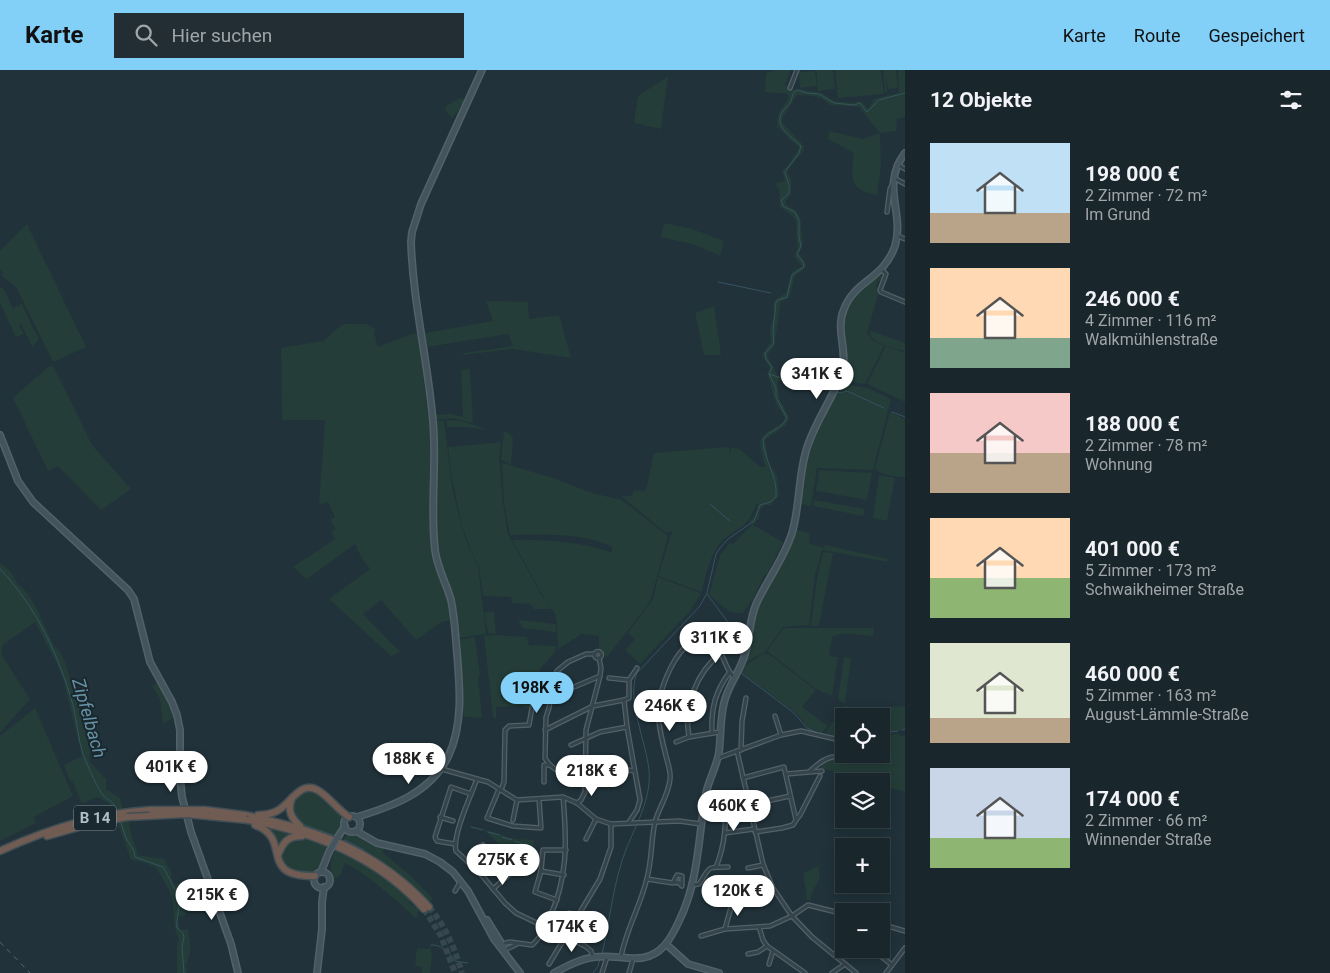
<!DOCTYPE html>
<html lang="de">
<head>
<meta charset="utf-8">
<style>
  body { margin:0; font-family:Roboto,sans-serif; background:#222e34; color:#f1f3f6; height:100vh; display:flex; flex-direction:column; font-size:19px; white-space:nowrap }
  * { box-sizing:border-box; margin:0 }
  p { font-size:16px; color:#9fa5a9 }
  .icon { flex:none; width:28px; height:28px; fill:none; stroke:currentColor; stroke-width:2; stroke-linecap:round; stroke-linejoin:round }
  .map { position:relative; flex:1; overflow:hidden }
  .side { display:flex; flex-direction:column; background:#19262c; width:425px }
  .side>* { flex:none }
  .buttons { position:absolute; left:835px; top:638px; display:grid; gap:10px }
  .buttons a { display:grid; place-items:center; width:55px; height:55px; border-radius:0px; background:#19262c; box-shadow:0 2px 12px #0003,0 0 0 1px #374348; font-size:25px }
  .price { position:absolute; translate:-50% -42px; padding:0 11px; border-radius:18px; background:#fff; color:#222; font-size:16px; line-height:32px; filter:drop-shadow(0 1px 2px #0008) }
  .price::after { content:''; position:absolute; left:50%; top:30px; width:15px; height:11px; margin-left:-8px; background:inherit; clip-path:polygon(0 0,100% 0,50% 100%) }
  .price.current { background:#82d0f8; color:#111 }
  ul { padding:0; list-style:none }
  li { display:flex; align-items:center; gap:15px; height:125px; padding:0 25px }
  li span { display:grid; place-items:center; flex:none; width:140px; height:100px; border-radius:0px; color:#555 }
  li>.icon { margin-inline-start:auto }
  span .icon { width:60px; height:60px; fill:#fffc; stroke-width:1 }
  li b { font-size:21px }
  h2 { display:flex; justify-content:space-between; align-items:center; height:60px; padding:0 25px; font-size:21px }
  header { display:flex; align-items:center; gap:30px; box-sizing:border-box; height:70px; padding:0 25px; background:#82d0f8; color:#111 }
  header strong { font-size:24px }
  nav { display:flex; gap:28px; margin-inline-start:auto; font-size:18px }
  .search { width:350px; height:45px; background:#222e34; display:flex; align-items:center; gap:12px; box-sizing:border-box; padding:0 18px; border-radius:0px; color:#9fa5a9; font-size:19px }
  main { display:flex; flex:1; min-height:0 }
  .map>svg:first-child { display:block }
</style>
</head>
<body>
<header>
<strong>Karte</strong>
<div class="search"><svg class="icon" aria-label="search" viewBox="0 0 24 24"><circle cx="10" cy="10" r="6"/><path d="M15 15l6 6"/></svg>Hier suchen</div>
<nav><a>Karte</a><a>Route</a><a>Gespeichert</a></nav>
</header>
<main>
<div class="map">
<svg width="905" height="903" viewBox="0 0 905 903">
  <rect width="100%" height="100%" fill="#21323a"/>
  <!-- green -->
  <g fill="#243d38">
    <path d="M776 0H791L785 15 792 20 800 19 822 23 834 31 854 33 858 31 862 32 868 39 874 29 899 23 898 0H905V47L897 49 896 61 880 63 881 94 877 125C848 121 851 105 854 83L828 69 829 61 863 69 880 63 859 37 830 35C821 25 810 26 797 25L783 47 782 52 804 76V80L787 101 791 109V125L786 130V135C803 143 800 149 802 164 803 172 804 176 799 183L806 194V197L795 206 789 228 781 232 774 277 767 285 778 306 829 318 827 321 791 311 780 310 777 312 780 330 788 344 789 348 786 355 765 370 769 394 777 405 779 426 771 435H765L760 440 759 448 753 455 783 472 767 505 765 504 753 529 743 543C729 546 720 533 709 525L720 485 730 473 733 474 752 455 749 451 754 447 759 434 757 433C753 442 750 450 743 456 736 462 727 465 721 472 710 485 706 506 701 522L658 506 672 461 666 463 622 427V426H632L634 420 644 421 646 419 654 383 727 377 730 378 729 386 732 377 740 379 760 397H765C764 388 758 377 761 369 764 360 780 359 785 348 780 340 775 333 773 325 771 317 771 312 767 305L770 298 762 285 771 272 770 259 774 245 773 233 776 229 786 223 792 202 802 196 794 186 798 177C791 154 807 154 780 137L779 120 775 113 785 111 782 101 788 95 799 78 777 56C776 37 787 38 789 24L765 22 766 3Z"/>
    <polygon points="816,0 833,0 835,19 818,21"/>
    <polygon points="835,0 881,0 884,24 838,28"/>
    <polygon points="883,0 896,0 898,18 888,19 886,4 887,22 885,23"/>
    <polygon points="815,1 817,16 800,18 799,2"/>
    <polygon points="667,7 668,7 661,59 635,53 634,51 638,26"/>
    <polygon points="460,28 464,29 464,32 452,49 445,39 446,36"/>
    <polygon points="664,153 692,159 724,171 720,186 696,175 661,167"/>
    <polygon points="27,154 86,277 53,292 16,217 1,205 3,203 0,200 0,181"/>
    <path d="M881 205 883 207 881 211H878L876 216 879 222 867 263 872 270 884 276 865 314 845 311 843 306 845 296 848 292H846C844 280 841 267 841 256 842 232 862 217 881 205Z"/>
    <polygon points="0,217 4,219 13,238 22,234 33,259 35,261 39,269 32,277 21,253 19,256 24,264 16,267 0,233"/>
    <polygon points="486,231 528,232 529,249 559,245 571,288 513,279 463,285 463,283 513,276 508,264 427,277 425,263 493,251"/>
    <polygon points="714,236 721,285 704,285 695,243"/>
    <path d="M345 254H366L376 259 374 263 378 277 418 262 432 380 433 489 448 531 452 550 441 552 416 570 381 530 363 544 400 582 391 586 329 529 370 499 361 487 355 474 307 509 293 497 335 469 331 462 336 459 330 450 335 447 328 432 319 435 325 350H282L281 278 323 271C331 266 336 257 345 254Z"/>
    <path d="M869 260 905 273V281C894 278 870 274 869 260Z"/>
    <polygon points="886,276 905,283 905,332 867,314"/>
    <polygon points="53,295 92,375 131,419 101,440 58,396 48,401 13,328 48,297"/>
    <polygon points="470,299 473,353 452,348 436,350 436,345 451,344 463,347 461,300"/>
    <polygon points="843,314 868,318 891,329 873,400 817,398 811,436 798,433 802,409 809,374 838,316"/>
    <path d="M890 342 905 349V408C896 406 881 406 875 398Z"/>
    <polygon points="446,350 462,351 488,360 464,357 447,357"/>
    <polygon points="436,351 444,351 453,422 465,468 478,497 486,563 485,564 458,568 437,482 436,455"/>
    <polygon points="504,361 510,364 513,368 511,395 501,389"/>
    <polygon points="501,372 499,387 503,433 508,464 541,524 552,539 534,539 530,534 512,533 511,527 483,526 479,498 470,478 462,456 452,409 448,377"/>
    <path d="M503 393 556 409 592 423 622 430 668 466 651 529 647 536 607 587 599 581V566L582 564 558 579 557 552 554 542 543 526 512 470C544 469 581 472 611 482L613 478C587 462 540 465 510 465L504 432 502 395Z"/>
    <polygon points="819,400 872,403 867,430 816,421"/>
    <polygon points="879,405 895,408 887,451 873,448"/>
    <polygon points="814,430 865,439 863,446 813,436"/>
    <polygon points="794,459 810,463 809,473 824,478 825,475 888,489 887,492 822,480 815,505 809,555 783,557 766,581 745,593 754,543"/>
    <polygon points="823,482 833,483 819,556 811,556 817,507"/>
    <path d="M0 493 11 502 17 513 27 523 36 537 53 574 60 582 65 592 80 641 90 680 89 691 106 709V719L120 728 122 736 130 746 129 757 138 785 164 789 172 804 171 807 174 815 179 813 186 838V845L177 847 180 860 188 859C191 871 192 886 185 896L188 899 187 903H177V876L179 869C172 856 175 843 172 829 170 818 160 807 156 797L139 791 131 790 118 754 119 751 110 734 97 727 82 734 72 710 70 711 64 695 82 686 64 612 58 596 35 552 3 575 1 584 30 629 0 663Z"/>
    <polygon points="658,507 700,523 700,525 690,541 640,594 625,580 635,569 628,563 653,529"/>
    <polygon points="494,541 496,564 488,563 484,542"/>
    <polygon points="519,550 556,554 556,562 522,558 522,555 519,553"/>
    <path d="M786 558H874L873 566C861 565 842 561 832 567L829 586 838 587 832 626 816 619 767 581 783 559Z"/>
    <polygon points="495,565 527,567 529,575 556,576 555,582 540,599 531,638 524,638 523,636 496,637 496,648 493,648 484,566"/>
    <polygon points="475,567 480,606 478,606 482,648 465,647 461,640 458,570"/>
    <polygon points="764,583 770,585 816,620 802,637 828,656 822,663 808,658 797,644 741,602 745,596"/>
    <polygon points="844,587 851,588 845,633 838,630"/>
    <polygon points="162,611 178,645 163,654 160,629 152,616"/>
    <polygon points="845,635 863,643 863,646 844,646 844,668 825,663"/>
    <polygon points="905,636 905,659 902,660 881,663 881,646 864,646 865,638"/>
    <polygon points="35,638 73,726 34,747 36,753 0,771 0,666"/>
    <polygon points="897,664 905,667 905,722 881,715 881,711 867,711 821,698 822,692 831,688 847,687 850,684 881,684 881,666"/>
    <polygon points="309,720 320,724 343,747 343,757 335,767 297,752 291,736 296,725"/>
    <polygon points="264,757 296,764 280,772 279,777"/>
    <polygon points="483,759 515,769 534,770 529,803"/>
    <path d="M348 764 357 765 385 778 382 782 412 807 433 829 429 832 414 817V815L413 816C392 796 368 782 342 770Z"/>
    <path d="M299 767 329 777C317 805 322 805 290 802L280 789 282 776Z"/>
    <path d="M336 780 382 805 411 829 409 832 413 836 414 835 420 839 417 843 418 847 416 848C394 829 372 807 345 793L339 807 334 808C329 796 330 791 336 780Z"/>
    <polygon points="818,796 820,808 811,825 811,830 807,830 803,803"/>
    <polygon points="430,874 432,886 430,903 422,903 422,897 415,896 417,878 429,879"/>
  </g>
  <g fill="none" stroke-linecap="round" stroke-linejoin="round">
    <!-- stream -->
    <g stroke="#355361" stroke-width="1">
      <polyline points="718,212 771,223"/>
      <polyline points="769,304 778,307 827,319"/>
      <polyline points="837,322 841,323 847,321 884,338"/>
      <polyline points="892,342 905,347"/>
      <polyline points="710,434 730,451"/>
      <path d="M0 499C36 536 59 586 73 635 77 651 78 669 83 684 86 692 98 720 103 725 110 732 114 731 117 741"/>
      <polyline points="707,524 742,571"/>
      <polyline points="741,603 794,643 807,658 820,664"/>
      <polyline points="902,660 905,659"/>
      <polyline points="881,663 898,661"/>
      <polyline points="826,665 844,668"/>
      <path d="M120 750 126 768 134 781 135 787 163 797C168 806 179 825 179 834 179 843 176 850 177 858L183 863 184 867 182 877 184 903"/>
      <polyline points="302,754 335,766"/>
      <polyline points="471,757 483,760"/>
      <polyline points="488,762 500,765"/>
      <polyline points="502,767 512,770"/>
      <polyline points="345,770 364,780"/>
      <polyline points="515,771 526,775"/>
      <path d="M431 875C441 874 450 883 455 891L468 893"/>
      <path d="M602 884C609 855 612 824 621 794 630 763 652 734 649 700 646 671 626 629 637 603L700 536 707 523 716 484 720 478 728 469 754 451 760 435 770 432 776 427C778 406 764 391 763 370 768 360 782 360 787 348L776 327V318L769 304 772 297 766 289 765 283 774 273 773 261 776 232 778 230 787 227 792 205 804 197 803 192 797 184 801 176 799 167V151L795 142 783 136 781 130C783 128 786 127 788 124 792 117 786 108 785 102L799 83 801 76C791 66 774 57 782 42 784 38 788 37 790 33 793 28 791 23 797 20L807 23 819 24 834 33 854 35 860 33 867 42 879 30 905 23"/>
      <polyline points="593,903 598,896 600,888"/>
    </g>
    <!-- highway-tunnel -->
    <g stroke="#36474f" stroke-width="6" stroke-dasharray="6 3" stroke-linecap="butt">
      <path d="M429 837C445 855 455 879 462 903"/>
      <polyline points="424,839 441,866 455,903"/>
    </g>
    <!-- street casing -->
    <g stroke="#536168" stroke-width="5.5">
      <g id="street">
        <polyline points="790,18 797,0"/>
        <polyline points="897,94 905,99"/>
        <polyline points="894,108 905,114"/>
        <polyline points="887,142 890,119 893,113"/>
        <polyline points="898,166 905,169"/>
        <polyline points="882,200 886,204 880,220 881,222 905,232"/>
        <circle cx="598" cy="585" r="3.5"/>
        <polyline points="609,608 629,610"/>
        <polyline points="574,617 600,606"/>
        <polyline points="775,646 781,665"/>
        <polyline points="545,660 593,636 624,630"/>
        <path d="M712 662C711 639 715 622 729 603"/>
        <path d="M689 667C683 636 697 602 721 583"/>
        <polyline points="676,672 689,667 720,662"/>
        <polyline points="571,675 600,662 627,657"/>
        <polyline points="741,680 742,651 746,628"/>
        <polyline points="737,681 763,794 773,818 792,846 812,867 856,903"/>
        <polyline points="718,688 781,665 801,661 844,671"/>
        <polyline points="610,697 634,701"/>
        <polyline points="442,698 445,700 488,712 517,730 563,727 577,733 596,749 611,754 679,751 701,754"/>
        <path d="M810 701C817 695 823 689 832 687 839 686 844 688 849 684"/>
        <polyline points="786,704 822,701"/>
        <polyline points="743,708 784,697 796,750 793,755 782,758 755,762"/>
        <path d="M477 709C471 725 452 766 456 781L479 802 505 833 516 843 585 876 591 881 593 887"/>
        <path d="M585 710C571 707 552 702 545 688L546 647 549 638 554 607 557 601 568 592 586 584H595"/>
        <polyline points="544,712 544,695 549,695"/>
        <polyline points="499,719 487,748 513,756 541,758 539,729"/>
        <polyline points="501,720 504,712 505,660 509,656 529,655 533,632"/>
        <polyline points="577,733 581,730 585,722 586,660 600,606 601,598 599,588"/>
        <polyline points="749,735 790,726"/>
        <polyline points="440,747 453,751"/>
        <polyline points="513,750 517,730"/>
        <polyline points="796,750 800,745 820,706"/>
        <polyline points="629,752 637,740 640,730 627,657 624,630 629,628 629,610 637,598"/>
        <polyline points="725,763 754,759"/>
        <polyline points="586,769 596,749"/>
        <polyline points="455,774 437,771 435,767 451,717 471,724"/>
        <polyline points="468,792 483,775 511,803 493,819"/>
        <path d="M716 797C726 773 727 748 724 723"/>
        <polyline points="748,798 763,795"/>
        <polyline points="541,801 564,805"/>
        <polyline points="647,809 673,813 678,812 682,816 682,806 677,805 673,813"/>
        <path d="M692 815 699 814C711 797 704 797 728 797"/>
        <polyline points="455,821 461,811"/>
        <polyline points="557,830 535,822 541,801 543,780 566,780"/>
        <polyline points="569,843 578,845"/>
        <polyline points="881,854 905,861"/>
        <polyline points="759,857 763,870 767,876 805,903"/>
        <polyline points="725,859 733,830"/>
        <polyline points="701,866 725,859 770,856 792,846 808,835 844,844"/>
        <path d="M502 874 510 872 532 875C540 869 545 858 549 849 568 808 567 772 563 727"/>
        <polyline points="872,879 892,895"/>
        <polyline points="505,880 517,874"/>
        <polyline points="748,884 758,882 767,876"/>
        <path d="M621 887C626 859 641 835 647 808 652 790 651 770 655 752 659 737 669 724 670 709 671 701 668 694 666 686 661 666 655 645 661 623 666 605 679 574 699 569 722 563 722 598 734 607"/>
        <polyline points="549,894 600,809 611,777 611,754"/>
        <polyline points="769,894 773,881"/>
        <polyline points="602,903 607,887"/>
        <polyline points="629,903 633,889"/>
        <polyline points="832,903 845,894"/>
        <polyline points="886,903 905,878"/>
      </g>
    </g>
    <!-- secondary casing -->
    <g stroke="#536168" stroke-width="8">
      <g id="secondary">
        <polyline points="0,365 18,411 33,432 128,520 134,529 150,592 172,632 177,645 180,660 180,707 182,727 191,762 231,874 238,903"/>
        <circle cx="352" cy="754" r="8"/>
        <path d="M357 747C393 736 430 723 448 687 465 652 459 609 456 571 455 558 454 544 451 530 446 513 437 497 435 480 430 437 437 394 433 352 428 291 413 233 411 172L412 162 421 134 482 0"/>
        <polyline points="356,761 377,773 425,784 440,792 453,802 468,821 494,869 520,903"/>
        <polyline points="336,770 345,756"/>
        <polyline points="321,802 329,782"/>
        <circle cx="322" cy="810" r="8"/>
        <polyline points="487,850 505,879"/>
        <polyline points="666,874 688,894 719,903"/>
        <polyline points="317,903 322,859 322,832 324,817"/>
        <path d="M554 903C567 896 580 889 595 887 619 883 644 898 664 876 670 869 675 860 679 851 699 811 698 767 706 723 709 709 717 696 719 682 721 666 720 649 724 633 728 615 740 602 745 584 750 567 749 549 757 532 768 509 784 488 792 463 800 436 798 408 806 381 814 352 834 328 842 301 848 280 835 260 844 239 855 210 883 210 895 176 905 142 880 116 905 83"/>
      </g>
    </g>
    <!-- highway casing -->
    <g stroke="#404e55" stroke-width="9">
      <g id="highway">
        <path d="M292 728C287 740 291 748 300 756"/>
        <path d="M244 745C316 759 378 781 429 837"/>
        <path d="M258 745C264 745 271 744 277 741 291 734 300 709 319 721 330 728 338 740 349 747"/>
        <path d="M248 750C314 762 379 788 424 839"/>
        <path d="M255 755C294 769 256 807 315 806"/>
        <polyline points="47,766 93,753 127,747"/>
        <path d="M0 781C48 759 98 743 151 740"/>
        <path d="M278 785C283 772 288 766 302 766"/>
      </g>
    </g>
    <!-- street -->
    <use href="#street" stroke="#35434a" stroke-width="3"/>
    <!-- secondary -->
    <use href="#secondary" stroke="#43545d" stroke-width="5"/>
    <!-- highway -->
    <use href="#highway" stroke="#705c52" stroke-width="6"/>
    <!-- rail -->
    <polyline stroke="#576971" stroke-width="1" stroke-dasharray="5 5" stroke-linecap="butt" points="0,872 30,903"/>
    <!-- secondary-bridge casing -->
    <g stroke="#536168" stroke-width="8" stroke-linecap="butt">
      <polyline id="secondary-bridge" points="329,782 336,770"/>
    </g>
    <!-- highway-bridge casing -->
    <g stroke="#404e55" stroke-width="9" stroke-linecap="butt">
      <g id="highway-bridge">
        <polyline points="151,740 205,740 244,745"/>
        <polyline points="127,747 186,744 248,750"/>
      </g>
    </g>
    <!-- secondary-bridge -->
    <use href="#secondary-bridge" stroke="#43545d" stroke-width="5"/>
    <!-- highway-bridge -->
    <use href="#highway-bridge" stroke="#705c52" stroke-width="6"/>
  </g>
  <g text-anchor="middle" stroke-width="4" stroke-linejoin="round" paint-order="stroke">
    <!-- shield labels -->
    <rect fill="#1a282f" stroke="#839199" stroke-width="1" x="74" y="735.5" width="42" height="25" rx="4"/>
    <g font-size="15" font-weight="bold" fill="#b0bec6">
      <text x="95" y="753">B 14</text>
    </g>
    <!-- water labels -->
    <g font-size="18" font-style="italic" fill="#6893a6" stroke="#1a282f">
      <text transform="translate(89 648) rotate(74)" y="6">Zipfelbach</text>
    </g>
  </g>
</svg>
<div class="buttons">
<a><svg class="icon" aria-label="locate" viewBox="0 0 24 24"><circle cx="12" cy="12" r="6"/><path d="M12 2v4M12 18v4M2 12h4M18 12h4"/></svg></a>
<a><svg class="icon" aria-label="layers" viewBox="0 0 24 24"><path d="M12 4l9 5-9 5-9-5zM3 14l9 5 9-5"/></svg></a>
<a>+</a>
<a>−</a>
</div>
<b class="price" style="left:817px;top:330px">341K €</b>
<b class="price" style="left:716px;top:594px">311K €</b>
<b class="price current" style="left:537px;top:644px">198K €</b>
<b class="price" style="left:670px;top:662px">246K €</b>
<b class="price" style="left:409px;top:715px">188K €</b>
<b class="price" style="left:171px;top:723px">401K €</b>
<b class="price" style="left:592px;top:727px">218K €</b>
<b class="price" style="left:734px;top:762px">460K €</b>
<b class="price" style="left:503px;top:816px">275K €</b>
<b class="price" style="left:738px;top:847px">120K €</b>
<b class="price" style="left:212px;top:851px">215K €</b>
<b class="price" style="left:572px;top:883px">174K €</b>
</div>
<section class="side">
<h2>12 Objekte<svg class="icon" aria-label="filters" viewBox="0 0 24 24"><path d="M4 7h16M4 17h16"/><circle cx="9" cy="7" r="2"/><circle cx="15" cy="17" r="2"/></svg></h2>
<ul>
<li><span style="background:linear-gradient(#bfe0f5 70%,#b9a48a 0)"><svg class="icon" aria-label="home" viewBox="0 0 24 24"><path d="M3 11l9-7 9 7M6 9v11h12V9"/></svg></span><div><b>198 000 €</b><p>2 Zimmer · 72 m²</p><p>Im Grund</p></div></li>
<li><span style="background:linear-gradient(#ffd9b3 70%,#7fa58c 0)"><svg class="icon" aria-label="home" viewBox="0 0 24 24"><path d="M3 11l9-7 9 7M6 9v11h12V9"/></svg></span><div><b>246 000 €</b><p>4 Zimmer · 116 m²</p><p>Walkmühlenstraße</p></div></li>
<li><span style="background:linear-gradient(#f6c9c9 60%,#b9a48a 0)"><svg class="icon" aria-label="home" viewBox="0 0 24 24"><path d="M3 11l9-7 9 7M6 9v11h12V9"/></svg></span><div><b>188 000 €</b><p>2 Zimmer · 78 m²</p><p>Wohnung</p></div></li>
<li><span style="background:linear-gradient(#ffd9b3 60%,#8fb573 0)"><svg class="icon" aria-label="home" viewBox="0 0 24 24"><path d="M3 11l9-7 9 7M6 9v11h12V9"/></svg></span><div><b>401 000 €</b><p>5 Zimmer · 173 m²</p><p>Schwaikheimer Straße</p></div></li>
<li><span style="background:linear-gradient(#dfe7d0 75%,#b9a48a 0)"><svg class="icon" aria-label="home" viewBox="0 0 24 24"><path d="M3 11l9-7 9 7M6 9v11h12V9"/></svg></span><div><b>460 000 €</b><p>5 Zimmer · 163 m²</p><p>August-Lämmle-Straße</p></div></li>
<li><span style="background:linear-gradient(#c9d6e8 70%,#8fb573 0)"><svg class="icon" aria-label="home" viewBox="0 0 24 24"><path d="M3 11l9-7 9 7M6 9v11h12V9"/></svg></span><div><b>174 000 €</b><p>2 Zimmer · 66 m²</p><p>Winnender Straße</p></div></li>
</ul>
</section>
</main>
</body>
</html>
